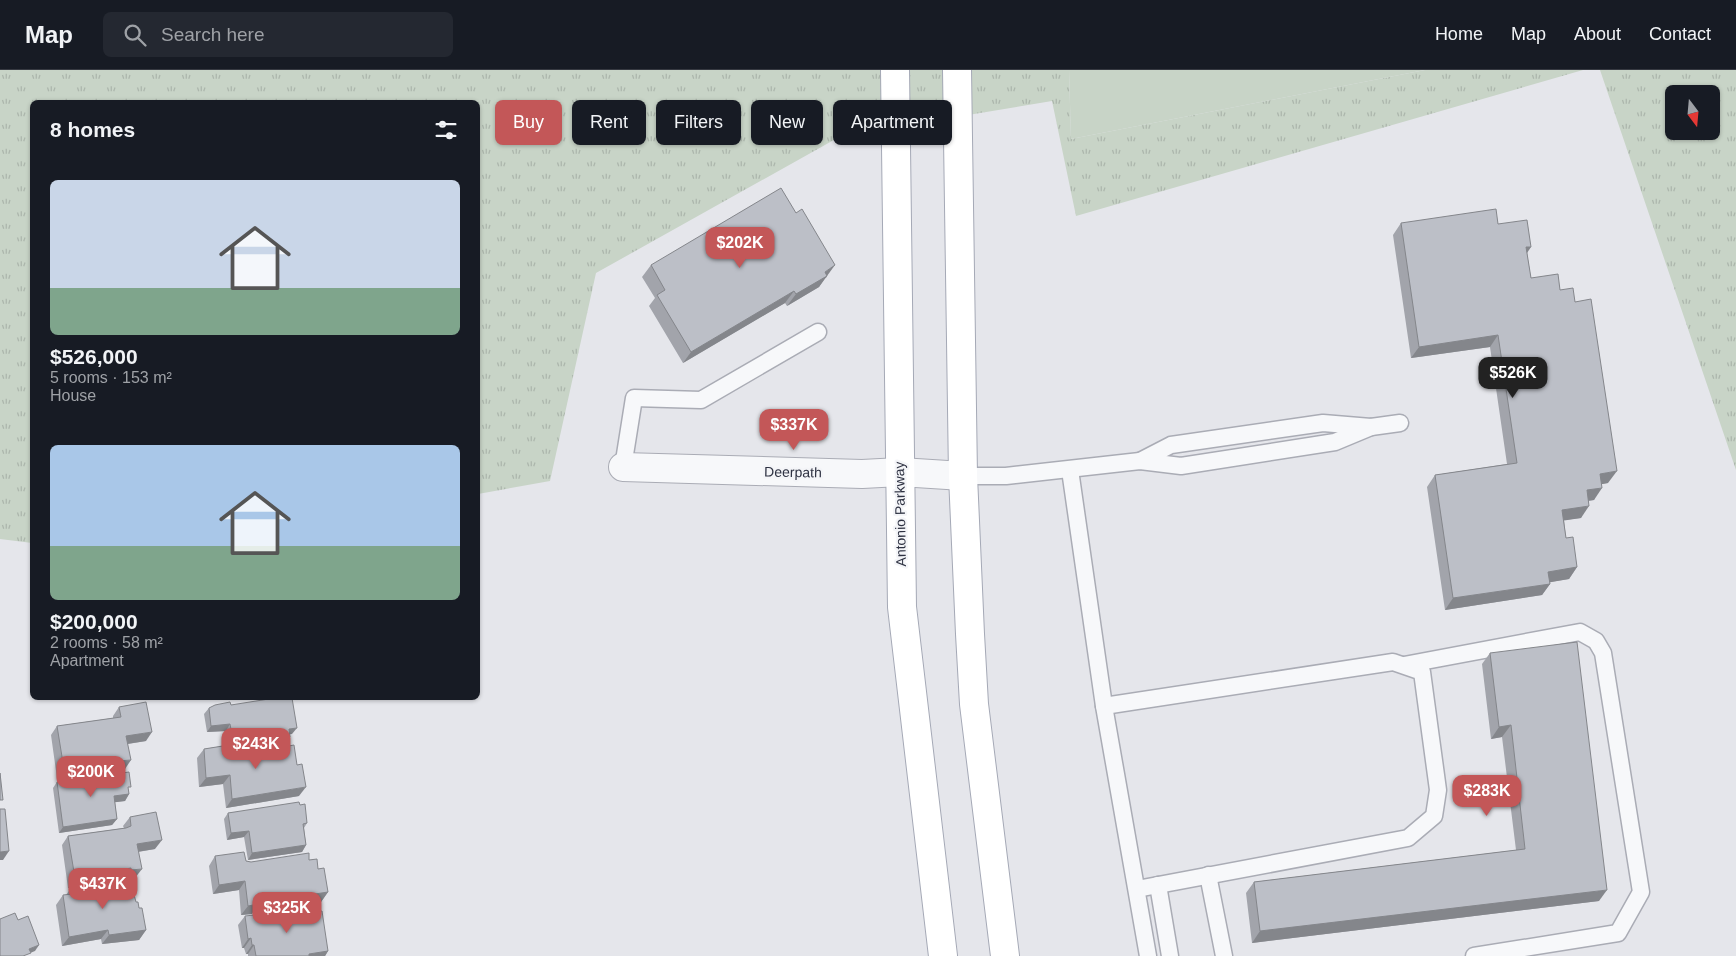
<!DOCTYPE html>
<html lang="en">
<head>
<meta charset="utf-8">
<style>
  body { margin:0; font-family:Helvetica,sans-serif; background:#242831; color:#f1f3f6; height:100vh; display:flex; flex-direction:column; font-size:19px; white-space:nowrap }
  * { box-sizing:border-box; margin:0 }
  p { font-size:16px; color:#9ea1a6 }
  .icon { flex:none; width:28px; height:28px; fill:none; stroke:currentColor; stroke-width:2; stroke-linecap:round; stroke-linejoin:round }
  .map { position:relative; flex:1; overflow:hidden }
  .details { position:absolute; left:30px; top:30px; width:450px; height:600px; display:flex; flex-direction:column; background:#171b24; border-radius:8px; box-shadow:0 1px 4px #0004 }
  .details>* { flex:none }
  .banner { position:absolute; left:495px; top:30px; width:475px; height:45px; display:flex; gap:10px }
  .needle { width:32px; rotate:164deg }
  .tools { position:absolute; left:1665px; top:15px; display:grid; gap:10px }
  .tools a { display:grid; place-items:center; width:55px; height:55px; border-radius:8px; background:#171b24; box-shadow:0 1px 4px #0004; font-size:25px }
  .price { position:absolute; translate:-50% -42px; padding:0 11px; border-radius:10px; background:#c35758; color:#fff; font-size:16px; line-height:32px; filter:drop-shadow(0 1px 2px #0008) }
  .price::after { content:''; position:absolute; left:50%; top:30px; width:15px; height:11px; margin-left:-8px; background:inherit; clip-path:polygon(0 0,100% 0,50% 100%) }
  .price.active { background:#222; color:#fff }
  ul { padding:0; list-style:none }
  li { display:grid; align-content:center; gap:10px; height:265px; padding:0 20px }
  li span { display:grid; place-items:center; height:155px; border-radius:8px; color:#555 }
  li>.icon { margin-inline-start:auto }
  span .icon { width:90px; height:90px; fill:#fffc; stroke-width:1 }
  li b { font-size:21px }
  h2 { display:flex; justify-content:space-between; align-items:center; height:60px; padding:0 20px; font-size:21px }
  .pill { padding:0 18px; border-radius:8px; background:#171b24; box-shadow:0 1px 4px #0004; font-size:18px; line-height:45px }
  .pill.active { background:#c35758; color:#fff }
  header { display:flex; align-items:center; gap:30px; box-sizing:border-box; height:70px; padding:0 25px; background:#171b24; border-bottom:1px solid #363941 }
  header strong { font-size:24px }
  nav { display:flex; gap:28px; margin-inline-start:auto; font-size:18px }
  .search { width:350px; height:45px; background:#242831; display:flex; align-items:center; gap:12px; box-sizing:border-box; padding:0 18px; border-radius:8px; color:#9ea1a6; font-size:19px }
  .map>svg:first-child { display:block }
</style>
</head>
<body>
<header>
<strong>Map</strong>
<div class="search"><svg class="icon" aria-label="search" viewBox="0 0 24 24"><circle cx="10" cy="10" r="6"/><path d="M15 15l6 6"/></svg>Search here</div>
<nav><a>Home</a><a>Map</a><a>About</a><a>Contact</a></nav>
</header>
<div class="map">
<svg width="1736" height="886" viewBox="0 0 1736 886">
  <defs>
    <pattern id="grass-tufts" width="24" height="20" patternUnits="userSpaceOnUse" patternTransform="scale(1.25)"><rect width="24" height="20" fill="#c8d4c7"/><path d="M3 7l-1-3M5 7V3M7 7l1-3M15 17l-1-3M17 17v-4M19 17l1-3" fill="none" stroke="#acb6ac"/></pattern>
  </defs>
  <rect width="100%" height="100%" fill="#e5e6eb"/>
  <!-- grass -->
  <g fill="url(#grass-tufts)" fill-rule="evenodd">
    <polygon points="0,0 1069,0 1071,69 1425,0 1583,0 1076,146 1052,31 841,66 596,203 550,411 478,424 478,32 32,32 32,473 0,469"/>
    <path d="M1600 0H1736V400ZM1674 24H1711V61H1674Z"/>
  </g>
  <!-- park -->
  <polygon fill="#c8d4c7" points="1069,0 1425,0 1071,69"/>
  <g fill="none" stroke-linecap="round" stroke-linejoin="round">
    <!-- lane casing -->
    <g stroke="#aaacb5" stroke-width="19">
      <g id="lane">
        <polyline points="1140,391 1171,375 1323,353 1371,357 1400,353"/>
        <polyline points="623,397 634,328 701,330 818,262"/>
        <polyline points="1070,400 1104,636 1148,886"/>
        <polyline points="963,406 1006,406 1140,391 1181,396 1335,372 1371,357"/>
        <polyline points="1404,595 1580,562 1596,571 1603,583 1641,822 1618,863 1474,886"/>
        <polyline points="1104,636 1393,592 1422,602 1438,720 1434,746 1408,768 1137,819"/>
        <polyline points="1208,805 1224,886"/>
        <polyline points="1158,815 1170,886"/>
      </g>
    </g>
    <!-- street casing -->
    <g stroke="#aaacb5" stroke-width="30">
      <polyline id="street" points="623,397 862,404 900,402 963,406"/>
    </g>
    <!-- primary casing -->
    <g stroke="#a5a9b6" stroke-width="30">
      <g id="primary">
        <polyline points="895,0 902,537 943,886"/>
        <polyline points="957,0 963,406 970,564 974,634 1005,886"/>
      </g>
    </g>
    <!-- lane -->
    <use href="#lane" stroke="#f7f8fa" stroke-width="16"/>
    <!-- street -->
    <use href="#street" stroke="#f7f8fa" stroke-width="28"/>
    <!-- primary -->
    <use href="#primary" stroke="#fff" stroke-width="28"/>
  </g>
  <!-- wall -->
  <g fill="#a2a4ab">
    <polygon points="1401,153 1498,154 1527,183 1531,208 1560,220 1575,232 1608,413 1601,414 1594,430 1588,431 1581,448 1564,450 1566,468 1577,497 1569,509 1550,512 1550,514 1542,525 1445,540 1427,417 1435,405 1507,394 1490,277 1411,288 1393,165"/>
    <polygon points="651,195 827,207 825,208 819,217 787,236 785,233 683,293 649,236 655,228 642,207"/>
    <polygon points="1490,583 1599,831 1252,873 1246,823 1254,812 1516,780 1502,667 1491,669 1482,594"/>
    <polygon points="231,635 292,664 290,664 290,667 286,674 233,682 232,676 229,676 230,685 299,726 226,738 223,714 199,717 197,688 204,679 228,675 226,661 207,662 204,644 209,638"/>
    <polygon points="119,637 146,671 128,674 125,699 112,701 112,699 57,708 51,665 57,656 113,648 113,646"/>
    <polygon points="57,712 128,720 129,724 125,731 115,732 117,749 112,755 59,763 53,718"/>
    <polygon points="300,735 307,753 304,758 306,775 302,782 248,790 244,767 227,770 224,749 228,743"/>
    <polygon points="130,747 155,779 138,782 135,808 124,809 124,808 68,818 62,775 68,766 124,758 123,756"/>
    <polygon points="215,786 251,792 309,790 318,799 328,822 321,832 253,842 252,844 241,845 239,820 213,824 209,796"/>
    <polygon points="71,818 136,832 139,838 146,860 139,870 102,874 101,869 62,876 56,835 63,825 66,825"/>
    <polygon points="245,846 283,847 328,881 325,886 248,886 248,884 246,884 244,878 242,878 238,855"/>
  </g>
  <!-- shaded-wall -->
  <g fill="#84868b">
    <polygon points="1526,177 1531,177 1523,189"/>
    <polygon points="835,195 819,217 787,236 796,224 825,202"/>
    <polygon points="794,221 785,233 683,293 691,282"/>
    <polygon points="1498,265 1490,277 1411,288 1419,277"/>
    <polygon points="1617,401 1608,413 1592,416 1600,404"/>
    <polygon points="1602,418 1594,430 1578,432 1587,420"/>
    <polygon points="1589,436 1581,448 1554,452 1562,440"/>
    <polygon points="1577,497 1569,509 1540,514 1548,502"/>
    <polygon points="1550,514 1542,525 1445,540 1453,528"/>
    <polygon points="230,654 226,661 207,662 211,656"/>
    <polygon points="1511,655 1502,667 1491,669 1499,657"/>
    <polygon points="297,658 292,664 284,665 289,659"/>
    <polygon points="152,662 146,671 120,675 126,666"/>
    <polygon points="290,667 286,674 233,682 237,676"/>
    <polygon points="236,669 232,676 228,676 233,670"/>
    <polygon points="118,690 112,699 57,708 64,699"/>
    <polygon points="131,690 125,699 112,701 118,691"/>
    <polygon points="230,705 223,714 199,717 206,708"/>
    <polygon points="306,717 299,726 226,738 232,729"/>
    <polygon points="129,724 125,731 109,733 114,726"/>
    <polygon points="117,749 112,755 59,763 63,757"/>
    <polygon points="249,761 244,767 227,770 231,763"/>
    <polygon points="162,770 155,779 130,783 137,774"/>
    <polygon points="306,775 302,782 248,790 252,783"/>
    <polygon points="9,781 3,790 0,790 0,782"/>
    <polygon points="131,798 124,808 68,818 75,808"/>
    <polygon points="142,799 135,808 124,809 131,800"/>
    <polygon points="245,811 239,820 213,824 219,815"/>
    <polygon points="1607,820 1599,831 1252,873 1260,861"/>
    <polygon points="328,822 321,832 253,842 252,844 241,845 248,836 257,833"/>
    <polygon points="108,860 101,869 62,876 69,867"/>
    <polygon points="146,860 139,870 102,874 109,865"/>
    <polygon points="251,868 244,878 242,878 248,869"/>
    <polygon points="39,875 35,881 25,885 29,879"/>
    <polygon points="252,875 254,875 248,884 246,884"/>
    <polygon points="328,881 325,886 307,886 309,884"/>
  </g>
  <!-- building -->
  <g fill="#bcbfc7" stroke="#84868b">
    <polygon points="781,118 796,143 802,139 835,195 825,202 827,206 796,224 794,221 691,282 657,225 665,220 651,195"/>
    <polygon points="1496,139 1498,154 1527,150 1531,177 1526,177 1531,208 1558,204 1560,220 1573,218 1575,232 1591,229 1617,401 1600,404 1602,418 1587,420 1589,436 1562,440 1566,468 1573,467 1577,497 1548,502 1550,514 1453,528 1435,405 1517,393 1498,265 1419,277 1401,153"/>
    <polygon points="1577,572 1607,820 1260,861 1254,812 1525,779 1511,655 1499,657 1490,583"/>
    <polygon points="275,628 292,628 297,658 289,659 290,667 237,676 236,669 233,670 230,654 211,656 209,638 215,635 230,632 231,635"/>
    <polygon points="146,632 152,662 126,666 131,690 118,691 118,690 64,699 57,656 121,647 119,637"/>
    <polygon points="229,675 230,685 240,685 294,675 297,695 302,694 306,717 232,729 230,705 206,708 204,679"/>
    <polygon points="129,702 131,717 128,717 129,724 114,726 117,749 63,757 57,712"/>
    <polygon points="0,703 3,730 0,730"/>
    <polygon points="299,732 300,735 305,734 307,753 303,754 306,775 252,783 249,761 231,763 228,743"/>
    <polygon points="0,739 5,739 9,781 0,782"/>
    <polygon points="156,742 162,770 137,774 142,799 131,800 131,798 75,808 68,766 126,758 131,756 130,747"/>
    <polygon points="244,782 246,791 251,792 309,783 309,790 317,789 318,799 324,798 328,822 257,833 258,834 248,836 245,811 219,815 215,786"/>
    <polygon points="130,810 136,832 138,832 139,838 142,838 146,860 109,865 108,860 69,867 63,825 72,824 71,818"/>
    <polygon points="322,841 328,881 309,884 309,886 256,886 254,875 252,875 251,868 248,869 245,846 282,842 283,847"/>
    <polygon points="15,843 18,850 28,846 39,875 29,879 31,883 23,886 0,886 0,849"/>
  </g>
  <g text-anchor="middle" stroke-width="4.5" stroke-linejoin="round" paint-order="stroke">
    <!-- street labels -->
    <g font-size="14" fill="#2e3242" stroke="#f4f5f8">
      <text transform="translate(793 402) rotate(1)" y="5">Deerpath</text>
      <text transform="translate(900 444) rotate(-91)" y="5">Antonio Parkway</text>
    </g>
  </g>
</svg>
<div class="tools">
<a><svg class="needle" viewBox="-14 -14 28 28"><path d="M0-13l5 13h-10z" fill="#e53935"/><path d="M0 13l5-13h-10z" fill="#9ea1a6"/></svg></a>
</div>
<b class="price" style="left:740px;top:199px">$202K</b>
<b class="price active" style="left:1513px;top:329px">$526K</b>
<b class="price" style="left:794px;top:381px">$337K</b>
<b class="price" style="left:256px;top:700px">$243K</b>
<b class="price" style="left:91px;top:728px">$200K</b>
<b class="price" style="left:1487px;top:747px">$283K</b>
<b class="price" style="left:103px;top:840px">$437K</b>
<b class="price" style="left:287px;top:864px">$325K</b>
<div class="banner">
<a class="pill active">Buy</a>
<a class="pill">Rent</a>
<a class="pill">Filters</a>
<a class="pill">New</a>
<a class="pill">Apartment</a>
</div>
<section class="details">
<h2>8 homes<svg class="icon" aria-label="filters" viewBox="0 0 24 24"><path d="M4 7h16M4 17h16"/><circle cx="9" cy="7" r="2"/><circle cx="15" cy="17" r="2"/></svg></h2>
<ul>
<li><span style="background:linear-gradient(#c9d6e8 70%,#7fa58c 0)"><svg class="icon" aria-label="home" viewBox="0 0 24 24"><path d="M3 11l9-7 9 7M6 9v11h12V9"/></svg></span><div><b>$526,000</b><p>5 rooms · 153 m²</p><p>House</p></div></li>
<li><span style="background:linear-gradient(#a9c7e8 65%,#7fa58c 0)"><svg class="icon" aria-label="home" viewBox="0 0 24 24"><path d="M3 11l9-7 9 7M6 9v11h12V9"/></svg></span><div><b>$200,000</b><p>2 rooms · 58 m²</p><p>Apartment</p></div></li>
</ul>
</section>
</div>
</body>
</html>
